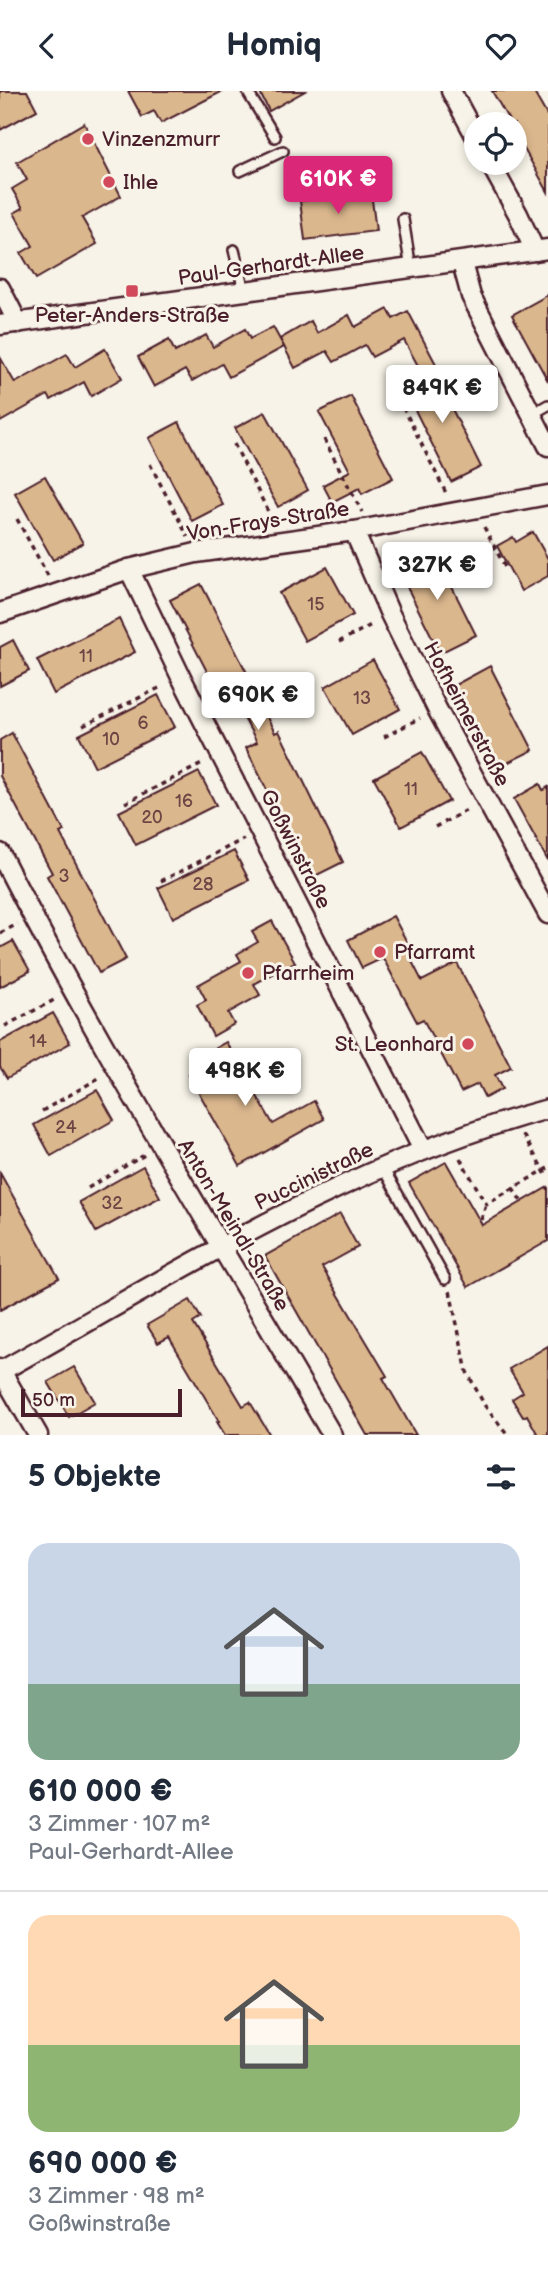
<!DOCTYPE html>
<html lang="de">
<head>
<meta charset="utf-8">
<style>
  body { margin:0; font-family:"Balsamiq Sans",sans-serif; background:#f2f2f3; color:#1f2937; height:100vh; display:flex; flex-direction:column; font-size:26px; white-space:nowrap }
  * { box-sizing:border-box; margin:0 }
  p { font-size:23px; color:#747a83 }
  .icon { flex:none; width:38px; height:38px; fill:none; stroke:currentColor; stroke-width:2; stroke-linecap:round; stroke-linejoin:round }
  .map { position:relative; height:1344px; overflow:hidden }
  .panel { display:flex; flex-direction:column; background:#fff; flex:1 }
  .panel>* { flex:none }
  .buttons { position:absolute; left:464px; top:21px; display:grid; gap:14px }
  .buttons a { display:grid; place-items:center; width:63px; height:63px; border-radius:50%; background:#fff; box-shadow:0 4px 10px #0003; font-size:35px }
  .scale { position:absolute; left:21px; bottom:18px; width:161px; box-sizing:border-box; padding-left:7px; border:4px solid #4a1f2b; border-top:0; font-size:19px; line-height:24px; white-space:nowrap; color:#4a1f2b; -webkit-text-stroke:5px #f7f3e8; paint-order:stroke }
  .price { position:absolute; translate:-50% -60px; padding:0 16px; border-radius:7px; background:#fff; color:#222; font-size:23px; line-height:46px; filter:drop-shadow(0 2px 4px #0008) }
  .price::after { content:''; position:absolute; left:50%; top:42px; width:21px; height:16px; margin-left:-10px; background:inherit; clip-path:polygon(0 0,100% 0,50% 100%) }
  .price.current { background:#db2777; color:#fff }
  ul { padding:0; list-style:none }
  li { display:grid; align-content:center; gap:14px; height:371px; padding:0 28px }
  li+li { border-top:2px solid #e0e1e3 }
  li span { display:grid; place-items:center; height:217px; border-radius:21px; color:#555 }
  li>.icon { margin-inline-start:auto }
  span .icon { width:126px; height:126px; fill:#fffc; stroke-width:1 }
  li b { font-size:30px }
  h2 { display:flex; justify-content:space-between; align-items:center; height:84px; padding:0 28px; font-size:30px }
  header { display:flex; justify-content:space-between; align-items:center; height:91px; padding:0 28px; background:#fff; font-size:32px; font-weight:700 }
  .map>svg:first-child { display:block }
</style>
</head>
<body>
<header><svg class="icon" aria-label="back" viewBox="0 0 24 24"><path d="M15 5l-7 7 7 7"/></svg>Homiq<svg class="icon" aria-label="heart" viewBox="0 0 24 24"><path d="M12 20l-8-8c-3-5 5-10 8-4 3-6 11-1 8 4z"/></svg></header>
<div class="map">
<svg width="548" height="1344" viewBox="0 0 548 1344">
  <rect width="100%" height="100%" fill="#f7f3e8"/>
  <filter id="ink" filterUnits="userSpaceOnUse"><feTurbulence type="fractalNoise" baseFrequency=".0143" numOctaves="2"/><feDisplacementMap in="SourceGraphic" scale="14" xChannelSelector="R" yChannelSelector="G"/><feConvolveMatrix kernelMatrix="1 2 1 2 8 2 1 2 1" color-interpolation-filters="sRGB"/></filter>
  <g filter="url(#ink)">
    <!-- building -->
    <g fill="#dbb78d" stroke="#4a1f2b" stroke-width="2">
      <polygon points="0,0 27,0 37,19 0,39"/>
      <polygon points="128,0 223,0 161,32 154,20 142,26"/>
      <polygon points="259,0 305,0 269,20"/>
      <polygon points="492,0 533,0 548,26 548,101 514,40 514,33 511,33"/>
      <polygon points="84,32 121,105 82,127 97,153 36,188 21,162 33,155 14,122 23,117 12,98 27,89 17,71"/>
      <polygon points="371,101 376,140 305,149 300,110"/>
      <polygon points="548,204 548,290 512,224"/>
      <polygon points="388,218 393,228 408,220 437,275 422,282 404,249 372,266 365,254 334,271 327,260 295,277 280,248 311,230 317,242 349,224 355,236"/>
      <polygon points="273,236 284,256 229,286 222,273 192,290 185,279 154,296 138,266 169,249 175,261 206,244 213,256 245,238 250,248"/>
      <polygon points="105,258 122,287 91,305 84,291 51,309 48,304 0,331 0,266 15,292 67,263 75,276"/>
      <polygon points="432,278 481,376 451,391 402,293"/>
      <polygon points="351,305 393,387 362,403 359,397 332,411 323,394 350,380 319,321"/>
      <polygon points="265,321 308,399 278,416 235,337"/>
      <polygon points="179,331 223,414 192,430 149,347"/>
      <polygon points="45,385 83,452 53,469 15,402"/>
      <polygon points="533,441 548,468 548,485 521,500 497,455 513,446 516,451"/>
      <polygon points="434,460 476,544 440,562 398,478"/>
      <polygon points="327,476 353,524 305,550 279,502"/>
      <polygon points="201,493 260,607 258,609 275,642 279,640 343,771 311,787 246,657 257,651 239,618 229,623 170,509"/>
      <polygon points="119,528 135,561 54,603 37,569"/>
      <polygon points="13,549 29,580 0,595 0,556"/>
      <polygon points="373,569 400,618 352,644 325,596"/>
      <polygon points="490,575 533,659 497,677 455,594"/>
      <polygon points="158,604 175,636 95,676 79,644"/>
      <polygon points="12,642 64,740 60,742 126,868 99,882 47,785 52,782 0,685 0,649"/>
      <polygon points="422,661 449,710 401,736 374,687"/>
      <polygon points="199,681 216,714 136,754 119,721"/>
      <polygon points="540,693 543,699 548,696 548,770 514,708"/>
      <polygon points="234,760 249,789 173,827 158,797"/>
      <polygon points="393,825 408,853 404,855 422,890 457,872 511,976 495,984 502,998 485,1007 478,993 461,1001 423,928 417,931 383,867 362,877 348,849"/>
      <polygon points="272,830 295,871 254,893 260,904 228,922 234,933 213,945 197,914 206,909 198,894 241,870 237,863 258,851 252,841"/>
      <polygon points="13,850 30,880 0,896 0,857"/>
      <polygon points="53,922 70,952 7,987 0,976 0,951"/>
      <polygon points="226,951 273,1033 314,1010 324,1028 240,1075 189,984 210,972 205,963"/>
      <polygon points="97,999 114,1029 51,1065 34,1034"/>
      <polygon points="446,1071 482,1134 548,1096 548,1150 468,1196 409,1092"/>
      <polygon points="143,1075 160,1106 96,1141 79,1111"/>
      <polygon points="0,1082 59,1187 0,1219"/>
      <polygon points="340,1123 358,1156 322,1176 387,1285 383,1287 416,1344 367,1344 265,1165"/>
      <polygon points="190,1209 201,1227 193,1232 243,1315 250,1311 270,1344 225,1344 217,1331 219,1330 169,1246 158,1252 147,1234"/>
      <polygon points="548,1255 548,1344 538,1344 527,1324 523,1326 512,1308 523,1301 509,1278"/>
      <polygon points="74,1276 95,1311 69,1326 48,1291"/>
    </g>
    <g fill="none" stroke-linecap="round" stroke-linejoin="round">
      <!-- service casing -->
      <g stroke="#4a1f2b" stroke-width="14">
        <g id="service">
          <polyline points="247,0 275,46"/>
          <polyline points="240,80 283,60"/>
          <polyline points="403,128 411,178"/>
          <polyline points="234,159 244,199"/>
          <polyline points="532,323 548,314"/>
          <polyline points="383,1077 445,1188"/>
        </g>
      </g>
      <!-- minor casing -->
      <g stroke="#4a1f2b" stroke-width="23">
        <g id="minor">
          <polyline points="451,0 476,46"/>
          <polyline points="490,72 518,123 535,160"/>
          <polyline points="462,172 471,205 548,355"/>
          <polyline points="0,197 18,232"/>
          <polyline points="0,234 548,158"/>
          <polyline points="354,440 390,523 437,618 548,823"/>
          <polyline points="129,478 181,586 423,1059"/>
          <polyline points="0,522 129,478 196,462 354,440 548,404"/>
          <path d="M0 762C101 961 220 1151 332 1344"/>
          <polyline points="0,1278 38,1344"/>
          <path d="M1 1280C177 1182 352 1070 548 1018"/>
        </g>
      </g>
      <!-- path -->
      <g stroke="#4a1f2b" stroke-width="3.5" stroke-dasharray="5 5" stroke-linecap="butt">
        <polyline points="403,316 447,404"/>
        <polyline points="324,348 362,421"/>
        <polyline points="234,353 274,432"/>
        <polyline points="150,373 188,446"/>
        <polyline points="17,428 48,485"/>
        <polyline points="484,436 506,478"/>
        <polyline points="339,551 373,533"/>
        <polyline points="83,635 163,595"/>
        <polyline points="384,646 420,627"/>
        <polyline points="125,712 204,672"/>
        <polyline points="435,736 469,718"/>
        <polyline points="161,790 244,748"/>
        <polyline points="0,842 18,833"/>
        <polyline points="5,935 56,908"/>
        <polyline points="42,1020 101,986"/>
        <polyline points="523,1044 548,1087"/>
        <polyline points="460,1067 486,1113 548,1077"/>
        <polyline points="88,1097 146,1063"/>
        <polyline points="513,1097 521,1110"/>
        <polyline points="481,1129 486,1113"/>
        <polyline points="450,1200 467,1281 485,1315 508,1344"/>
      </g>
      <!-- service -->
      <use href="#service" stroke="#f7f3e8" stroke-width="9"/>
      <!-- minor -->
      <use href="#minor" stroke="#f7f3e8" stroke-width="18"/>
    </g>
  </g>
  <!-- markers -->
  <g fill="#d1495b" stroke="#f7f3e8" stroke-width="2.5">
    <circle cx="88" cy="48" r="7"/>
    <circle cx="109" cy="91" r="7"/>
    <rect x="125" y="193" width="14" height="14" rx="3.5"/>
    <circle cx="380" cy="861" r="7"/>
    <circle cx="248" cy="882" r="7"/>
    <circle cx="468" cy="953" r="7"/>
  </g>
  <g text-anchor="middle" stroke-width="6" stroke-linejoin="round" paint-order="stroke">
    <!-- number labels -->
    <g font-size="18" fill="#6e4544">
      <text x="316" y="519">15</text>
      <text x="86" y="571">11</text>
      <text x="362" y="613">13</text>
      <text x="143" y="638">6</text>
      <text x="111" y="654">10</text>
      <text x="411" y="704">11</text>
      <text x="184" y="716">16</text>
      <text x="152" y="732">20</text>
      <text x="64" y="791">3</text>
      <text x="203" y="799">28</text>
      <text x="38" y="956">14</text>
      <text x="66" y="1042">24</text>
      <text x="112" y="1118">32</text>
    </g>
    <!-- poi labels -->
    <g font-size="21" fill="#4a1f2b" stroke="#f7f3e8" text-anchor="start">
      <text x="102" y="55">Vinzenzmurr</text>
      <text x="123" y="98">Ihle</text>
      <text x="132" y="231" text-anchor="middle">Peter-Anders-Straße</text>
      <text x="394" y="868">Pfarramt</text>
      <text x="262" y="889">Pfarrheim</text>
      <text x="454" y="960" text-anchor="end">St. Leonhard</text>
    </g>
    <!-- street labels -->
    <g font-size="21" fill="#4a1f2b" stroke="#f7f3e8">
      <text transform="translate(271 174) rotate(-8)" y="7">Paul-Gerhardt-Allee</text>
      <text transform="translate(268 430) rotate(-9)" y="7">Von-Frays-Straße</text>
      <text transform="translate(467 623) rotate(62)" y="7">Hofheimerstraße</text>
      <text transform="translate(296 758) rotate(63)" y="7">Goßwinstraße</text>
      <text transform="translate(314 1085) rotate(-26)" y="7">Puccinistraße</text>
      <text transform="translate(234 1134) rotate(59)" y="7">Anton-Meindl-Straße</text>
    </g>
  </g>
</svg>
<div class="buttons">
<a><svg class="icon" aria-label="locate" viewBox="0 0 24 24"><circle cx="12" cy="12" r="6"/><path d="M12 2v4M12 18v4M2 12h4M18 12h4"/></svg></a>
</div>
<div class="scale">50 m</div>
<b class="price current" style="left:338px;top:125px">610K €</b>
<b class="price" style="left:442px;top:334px">849K €</b>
<b class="price" style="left:437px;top:511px">327K €</b>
<b class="price" style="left:258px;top:641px">690K €</b>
<b class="price" style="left:245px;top:1017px">498K €</b>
</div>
<section class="panel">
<h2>5 Objekte<svg class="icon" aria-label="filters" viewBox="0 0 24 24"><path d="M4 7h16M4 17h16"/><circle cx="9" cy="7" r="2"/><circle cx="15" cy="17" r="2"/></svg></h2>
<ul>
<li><span style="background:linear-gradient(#c9d6e8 65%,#7fa58c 0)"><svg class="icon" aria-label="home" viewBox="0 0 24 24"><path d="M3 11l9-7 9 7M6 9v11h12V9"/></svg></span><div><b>610 000 €</b><p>3 Zimmer · 107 m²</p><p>Paul-Gerhardt-Allee</p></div></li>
<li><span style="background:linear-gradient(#ffd9b3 60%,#8fb573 0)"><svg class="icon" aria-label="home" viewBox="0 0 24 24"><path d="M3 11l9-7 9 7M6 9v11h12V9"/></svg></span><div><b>690 000 €</b><p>3 Zimmer · 98 m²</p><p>Goßwinstraße</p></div></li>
</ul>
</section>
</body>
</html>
